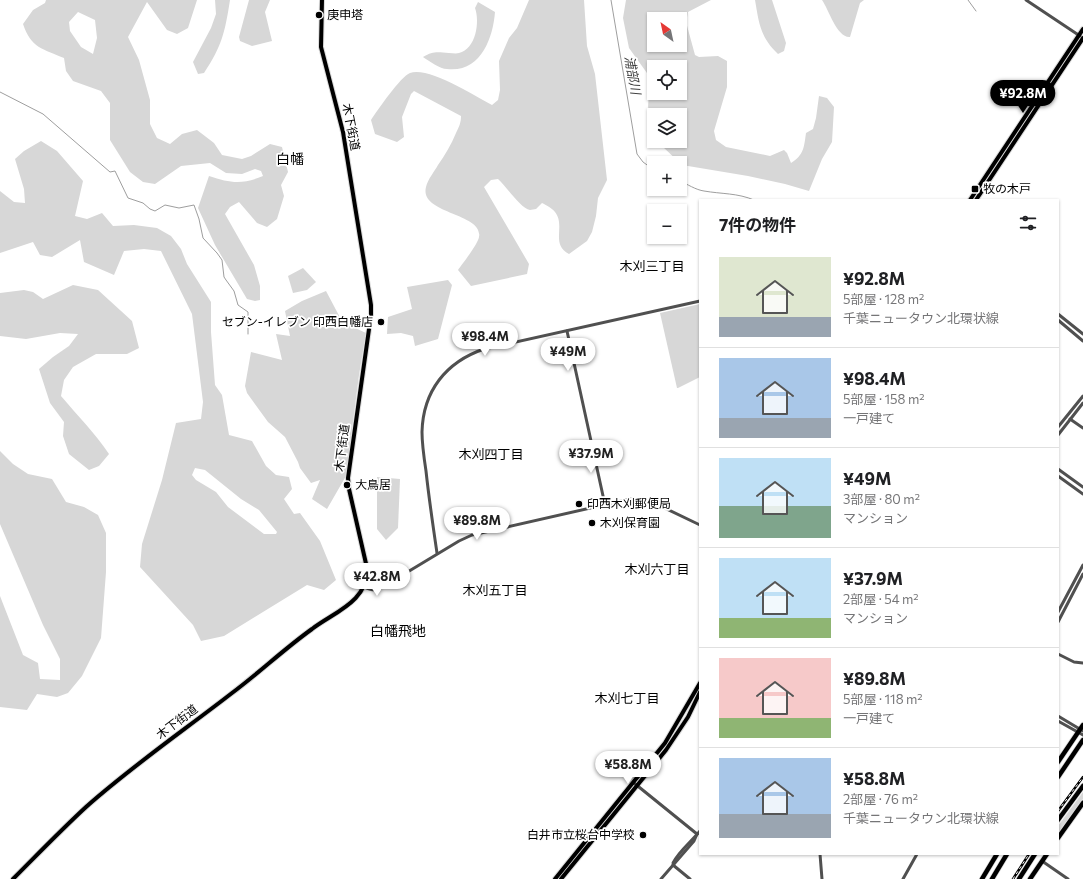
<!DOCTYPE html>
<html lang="ja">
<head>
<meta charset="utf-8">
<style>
  body { margin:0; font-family:Commissioner,"Noto Sans JP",sans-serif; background:#f2f2f2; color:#202124; height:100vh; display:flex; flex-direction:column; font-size:15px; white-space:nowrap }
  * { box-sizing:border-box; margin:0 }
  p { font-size:13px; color:#757577 }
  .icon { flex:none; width:22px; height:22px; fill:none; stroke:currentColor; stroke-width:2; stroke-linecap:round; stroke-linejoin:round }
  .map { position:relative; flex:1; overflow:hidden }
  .drawer { position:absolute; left:699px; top:199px; width:360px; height:656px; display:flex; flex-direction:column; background:#fff; border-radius:0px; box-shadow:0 1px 3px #0004 }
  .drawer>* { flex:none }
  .needle { width:26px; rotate:327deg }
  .buttons { position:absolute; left:647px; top:12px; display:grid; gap:8px }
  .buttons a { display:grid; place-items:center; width:40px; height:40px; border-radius:0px; background:#fff; box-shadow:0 1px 3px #0004; font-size:20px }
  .price { position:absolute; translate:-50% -34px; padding:0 9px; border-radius:14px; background:#fff; color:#222; font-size:13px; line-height:26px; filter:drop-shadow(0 1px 2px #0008) }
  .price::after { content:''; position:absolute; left:50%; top:24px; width:12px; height:9px; margin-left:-6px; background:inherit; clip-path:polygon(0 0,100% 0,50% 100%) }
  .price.active { background:#000; color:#fff }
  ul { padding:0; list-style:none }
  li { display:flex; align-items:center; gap:12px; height:100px; padding:0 20px }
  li+li { border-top:1px solid #e0e0e0 }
  li span { display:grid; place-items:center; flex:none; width:112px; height:80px; border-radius:0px; color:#555 }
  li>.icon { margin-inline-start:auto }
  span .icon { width:48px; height:48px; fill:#fffc; stroke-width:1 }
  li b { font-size:17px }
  h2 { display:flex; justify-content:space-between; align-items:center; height:48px; padding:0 20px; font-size:17px }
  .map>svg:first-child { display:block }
</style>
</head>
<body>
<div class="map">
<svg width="1083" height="879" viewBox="0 0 1083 879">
  <rect width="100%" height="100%" fill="#fff"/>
  <!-- green -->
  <g fill="#d7d7d7" fill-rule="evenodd">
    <path d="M46 0H197L188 28 177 34 167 30 147 2 128 37 139 60 150 100V124L157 138 170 144 182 134 197 130 214 143 222 155 242 159 251 156 270 144 282 147 288 172 281 185 284 196 277 219 267 227 257 223 239 202 230 207 225 214 254 265 260 286V300L255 301 247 299 215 245 198 208 209 176C230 183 242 185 263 176L261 171 255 169 242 174 226 173 210 163 181 166 155 184 143 182 130 172 110 140V103L101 91 73 81 66 71 64 58C43 49 31 48 23 24L33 10 45 3ZM78 12 95 20 97 38 93 54 81 47 70 31 69 22Z"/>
    <path d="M215 0H230C225 32 222 46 204 73L198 74 193 62 211 28 216 14Z"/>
    <polygon points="249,0 270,0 265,12 272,41 252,46 240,41 239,37"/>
    <path d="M529 0H584L587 46 595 74 607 180 598 198 596 216 592 232 587 241 569 254C550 244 566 226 555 212 552 208 546 205 542 203L536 209C534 209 532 210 530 210 521 209 506 186 498 179L491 180 484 187 529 264 527 274 471 286 458 270C463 263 478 244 479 237 484 213 419 214 426 187 428 179 434 172 438 165 445 155 451 145 456 133 459 127 461 123 461 116L414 91 411 94 402 117 404 137 397 142 375 134 371 120C377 111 401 76 410 73 428 66 475 96 492 105L498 100 500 90 499 61 509 38 517 28Z"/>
    <path d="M626 0H711L688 12 686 22 695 55 699 57 718 56 727 61V87L714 131 716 140 726 147 770 156 784 150 787 153 791 163C804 155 804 147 806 133L813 129 816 118 819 96 827 98 834 107 832 142 822 159 809 191 785 184 748 176 682 165 663 147 660 141H680V115H654V130C645 114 648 97 652 80L629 48 623 18ZM654 19H680V45H654ZM654 67H680V93H654Z"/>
    <path d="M755 0H772L786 43 784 51 778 54C760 37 759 23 755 0Z"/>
    <path d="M822 0H864L860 3 850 37C837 38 829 10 822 0Z"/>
    <path d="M478 2 495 12C493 39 480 73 447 69 440 69 429 61 423 57 433 51 437 52 449 53 452 53 456 54 459 53 476 49 480 22 475 8Z"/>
    <path d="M41 141 57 151 83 181 75 216 87 219 102 213 113 226 134 225 157 228 171 236 181 249 187 264 211 302V332L215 385 222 395 229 435 252 441 266 466 276 475 289 477 292 489 284 499 294 514 300 513 320 541 336 580 324 590 307 585 224 636 201 641 193 625 140 567 142 544 162 480 176 423 201 419 203 402 192 314 161 251 144 249 124 251 114 275 84 262 80 240 52 257 40 255 33 242 0 253V191L14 202 25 203 24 189 15 159 24 151ZM195 468 205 470 241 499 259 510 277 532 276 534H264L228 507 216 492 196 480 192 475Z"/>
    <polygon points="303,268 316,282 307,290 293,293 288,276"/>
    <polygon points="448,280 452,285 438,339 415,346 413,336 401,333 387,334 388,317 412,309 407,287"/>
    <path d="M73 285 98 290 132 321 139 348 127 354H96L73 367 64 380 61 396C77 415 95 433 109 454L99 466 89 470 69 454 63 436 64 422 50 403 39 369 53 357 69 346 78 334 60 333 26 339 0 336V293L24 290 33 292 43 299Z"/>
    <polygon points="326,291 344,325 353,327 366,333 359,375 346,476 327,509 312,499 320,480 311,483 300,468 298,462 285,437 268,422 247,393 245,386 251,352 282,360 276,334 290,336 285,311 302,301"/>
    <polygon points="700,304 700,377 678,388 677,388 660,313"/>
    <polygon points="0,451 13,464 28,474 52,479 66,502 84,507 98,515 106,533 106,572 101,638 82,676 68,693 57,697 37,694 27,710 0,707 0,596 23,655 38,663 40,679 60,680 60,659 43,625 0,524"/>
    <polygon points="377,477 400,479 398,528 386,540 377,529"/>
    <polygon points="1083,792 1083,799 1058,833 1058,826"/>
  </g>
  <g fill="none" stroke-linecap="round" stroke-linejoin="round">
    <!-- stream -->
    <g stroke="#9e9e9e" stroke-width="1">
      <polyline points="611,0 637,154 643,162 654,170"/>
      <polyline points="968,0 976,11"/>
      <polyline points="0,92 43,114 110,172 115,171 128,198 143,203 150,209 155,211 165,205 179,208 194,205 199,219 203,238 217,253 222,260 224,277 226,280 234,291 238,305 248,312 248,334"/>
      <path d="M680 181C687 184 696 190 704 191 721 194 738 193 754 200"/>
    </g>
    <!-- major casing -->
    <g stroke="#dbdbdb" stroke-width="6">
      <g id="major">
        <polyline points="970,200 1083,29"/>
        <polyline points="976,200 1083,38"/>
        <path d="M13 879C37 855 61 830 86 807 132 766 183 731 232 693 259 673 284 649 312 629 334 612 368 602 367 568L349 489 348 478 371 315V305L343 132 321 47 322 0"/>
        <polyline points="555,879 665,743 700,683"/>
        <polyline points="561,879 666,750 688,717 700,692"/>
      </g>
    </g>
    <!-- highway casing -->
    <g stroke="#dbdbdb" stroke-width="6">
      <g id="highway">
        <polyline points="1058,762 1083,725"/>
        <polyline points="1058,777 1083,740"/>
        <polyline points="1058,820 1083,786"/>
        <polyline points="1058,838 1083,803"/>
        <polyline points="982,879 997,854"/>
        <polyline points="992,879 1007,854"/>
        <polyline points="1019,879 1035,854"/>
        <polyline points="1030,879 1047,854"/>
      </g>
    </g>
    <!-- minor -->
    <g stroke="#505050" stroke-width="3">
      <polyline points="1026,0 1080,36"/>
      <polyline points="1058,314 1083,334"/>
      <polyline points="1058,320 1083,341"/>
      <polyline points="567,331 605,505"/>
      <polyline points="1070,419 1083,428"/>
      <polyline points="1058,427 1083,396"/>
      <polyline points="1058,435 1083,403"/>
      <polyline points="1058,469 1083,487"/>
      <polyline points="1058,476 1083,494"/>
      <path d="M437 553C433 526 429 499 426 471 424 458 422 445 422 432 423 391 446 362 484 349L700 301"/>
      <path d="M364 587C370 590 374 591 381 588L459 541 472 535 630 499 650 501 700 525"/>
      <polyline points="1058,612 1083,565"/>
      <polyline points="1058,622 1083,574"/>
      <polyline points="1058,654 1074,662 1083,663"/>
      <polyline points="1058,716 1083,731"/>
      <polyline points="1058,721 1083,735"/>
      <polyline points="634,783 697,834"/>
      <polyline points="820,854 822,879"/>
      <polyline points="1042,861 1068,879"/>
      <path d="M673 863C679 851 691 842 700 831"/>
      <polyline points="673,865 690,879"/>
      <polyline points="661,879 694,841 697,834"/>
      <polyline points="903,879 917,854"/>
    </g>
    <!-- major -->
    <use href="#major" stroke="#000" stroke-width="4"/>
    <!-- highway -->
    <use href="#highway" stroke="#000" stroke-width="4.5"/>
    <!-- rail casing -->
    <g stroke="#000" stroke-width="2.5">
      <g id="rail">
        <polyline points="1058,811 1083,777"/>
        <polyline points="1013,879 1029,854"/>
      </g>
    </g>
    <!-- rail -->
    <use href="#rail" stroke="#fff" stroke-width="1" stroke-dasharray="3" stroke-linecap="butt"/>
  </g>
  <!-- markers -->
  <g fill="#000" stroke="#fff" stroke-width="1.5">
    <circle cx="319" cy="15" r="4"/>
    <rect x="971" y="185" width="8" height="8" rx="2"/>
    <circle cx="381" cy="322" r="4"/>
    <circle cx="347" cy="485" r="4"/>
    <circle cx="579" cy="504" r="4"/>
    <circle cx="592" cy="523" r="4"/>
    <circle cx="643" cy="835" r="4"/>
  </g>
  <g text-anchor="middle" stroke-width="3.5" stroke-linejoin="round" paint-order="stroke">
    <!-- poi labels -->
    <g font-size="12" fill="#000" stroke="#fff" text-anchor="start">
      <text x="327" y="19">庚申塔</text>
      <text x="983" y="193">牧の木戸</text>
      <text x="373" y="326" text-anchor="end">セブン-イレブン 印西白幡店</text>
      <text x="355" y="489">大鳥居</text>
      <text x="587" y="508">印西木刈郵便局</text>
      <text x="600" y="527">木刈保育園</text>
      <text x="635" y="839" text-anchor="end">白井市立桜台中学校</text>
    </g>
    <!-- street labels -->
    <g font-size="12" fill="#000" stroke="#fff">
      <text transform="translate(351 127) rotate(79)" y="4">木下街道</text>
      <text transform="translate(342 448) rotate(-83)" y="4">木下街道</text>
      <text transform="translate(177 722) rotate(-37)" y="4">木下街道</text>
    </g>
    <!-- water labels -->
    <g font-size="13" font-style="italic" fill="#3f3f3f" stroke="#fff">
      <text transform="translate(633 75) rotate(80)" y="5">浦部川</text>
    </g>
    <!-- neighbourhood labels -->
    <g font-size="13" fill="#000" stroke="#fff">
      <text x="652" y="271">木刈三丁目</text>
      <text x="491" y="459">木刈四丁目</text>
      <text x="657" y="574">木刈六丁目</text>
      <text x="495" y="595">木刈五丁目</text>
      <text x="627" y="703">木刈七丁目</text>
    </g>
    <!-- quarter labels -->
    <g font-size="14" fill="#000" stroke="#fff">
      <text x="290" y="164">白幡</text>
      <text x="398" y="636">白幡飛地</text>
    </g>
  </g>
</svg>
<div class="buttons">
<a><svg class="needle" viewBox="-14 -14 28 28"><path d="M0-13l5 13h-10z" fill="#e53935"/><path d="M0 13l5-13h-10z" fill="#757577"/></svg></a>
<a><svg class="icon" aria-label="locate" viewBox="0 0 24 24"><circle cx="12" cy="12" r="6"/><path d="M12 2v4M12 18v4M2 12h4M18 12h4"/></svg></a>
<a><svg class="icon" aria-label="layers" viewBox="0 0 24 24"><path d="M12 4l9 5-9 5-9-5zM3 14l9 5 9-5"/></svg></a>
<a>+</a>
<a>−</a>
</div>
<b class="price active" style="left:1023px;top:114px">¥92.8M</b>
<b class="price" style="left:485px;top:357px">¥98.4M</b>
<b class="price" style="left:568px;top:372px">¥49M</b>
<b class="price" style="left:591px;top:474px">¥37.9M</b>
<b class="price" style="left:477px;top:541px">¥89.8M</b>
<b class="price" style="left:377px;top:597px">¥42.8M</b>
<b class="price" style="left:628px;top:785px">¥58.8M</b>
<section class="drawer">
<h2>7件の物件<svg class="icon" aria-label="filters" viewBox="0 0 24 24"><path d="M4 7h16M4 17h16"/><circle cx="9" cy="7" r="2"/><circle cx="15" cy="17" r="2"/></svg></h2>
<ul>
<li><span style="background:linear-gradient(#dfe7d0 75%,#9aa5b1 0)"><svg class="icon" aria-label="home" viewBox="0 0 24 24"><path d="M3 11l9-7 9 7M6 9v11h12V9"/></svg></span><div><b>¥92.8M</b><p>5部屋 · 128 m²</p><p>千葉ニュータウン北環状線</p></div></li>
<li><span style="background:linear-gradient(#a9c7e8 75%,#9aa5b1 0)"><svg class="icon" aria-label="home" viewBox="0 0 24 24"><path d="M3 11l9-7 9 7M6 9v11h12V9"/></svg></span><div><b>¥98.4M</b><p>5部屋 · 158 m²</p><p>一戸建て</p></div></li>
<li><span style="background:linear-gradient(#bfe0f5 60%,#7fa58c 0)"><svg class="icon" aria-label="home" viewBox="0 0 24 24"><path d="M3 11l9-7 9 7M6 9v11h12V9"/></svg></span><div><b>¥49M</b><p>3部屋 · 80 m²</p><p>マンション</p></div></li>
<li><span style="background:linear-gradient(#bfe0f5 75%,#8fb573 0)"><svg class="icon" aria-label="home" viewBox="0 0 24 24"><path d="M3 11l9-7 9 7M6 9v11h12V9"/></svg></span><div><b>¥37.9M</b><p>2部屋 · 54 m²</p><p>マンション</p></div></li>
<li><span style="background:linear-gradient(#f6c9c9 75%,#8fb573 0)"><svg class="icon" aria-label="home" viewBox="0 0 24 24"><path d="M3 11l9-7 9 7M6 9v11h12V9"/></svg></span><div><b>¥89.8M</b><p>5部屋 · 118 m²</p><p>一戸建て</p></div></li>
<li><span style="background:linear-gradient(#a9c7e8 70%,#9aa5b1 0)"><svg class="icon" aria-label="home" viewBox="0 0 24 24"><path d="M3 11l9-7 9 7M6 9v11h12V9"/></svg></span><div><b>¥58.8M</b><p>2部屋 · 76 m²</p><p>千葉ニュータウン北環状線</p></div></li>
</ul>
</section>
</div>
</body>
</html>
